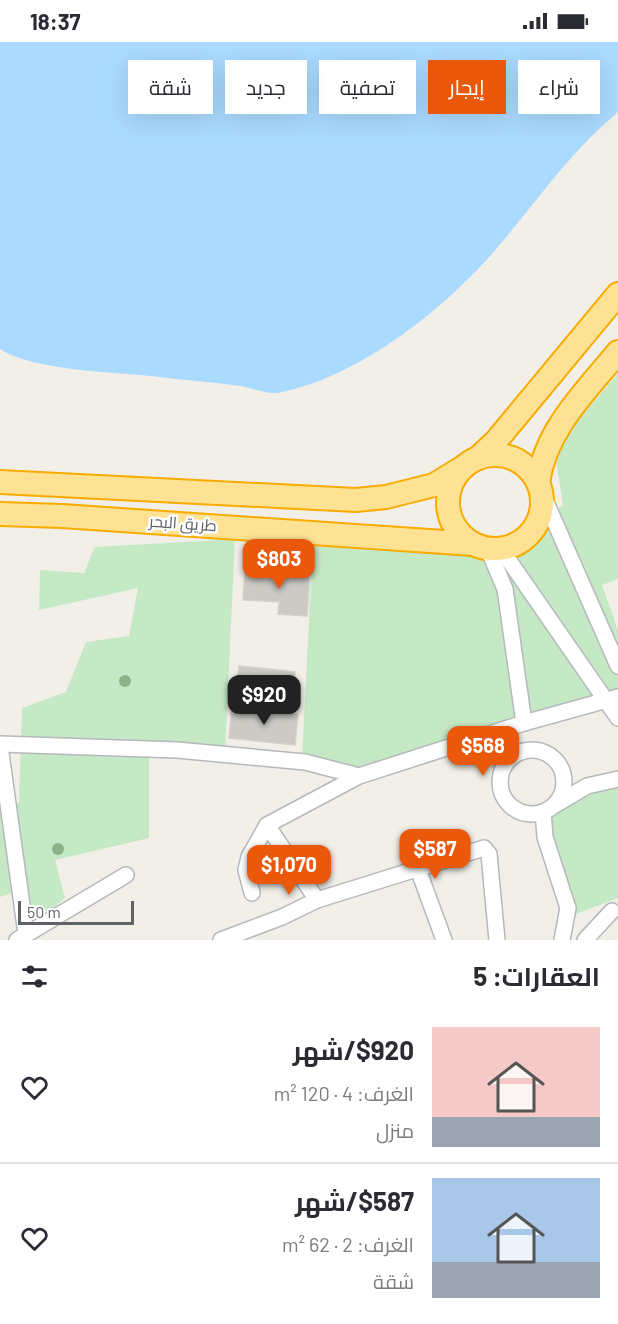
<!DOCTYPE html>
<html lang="ar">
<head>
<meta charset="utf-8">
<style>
  body { margin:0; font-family:Barlow,Cairo,sans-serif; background:#f7f7f7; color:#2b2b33; direction:rtl; height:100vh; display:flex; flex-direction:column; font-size:22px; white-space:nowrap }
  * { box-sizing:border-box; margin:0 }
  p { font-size:20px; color:#7c7c81 }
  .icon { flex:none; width:33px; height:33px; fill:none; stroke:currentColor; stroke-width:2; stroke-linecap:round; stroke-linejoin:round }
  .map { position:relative; height:898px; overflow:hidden; direction:ltr }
  .side { display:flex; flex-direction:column; background:#fff; flex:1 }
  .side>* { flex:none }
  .top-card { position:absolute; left:18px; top:18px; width:582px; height:54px; direction:rtl; display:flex; gap:12px }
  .scale { position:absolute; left:18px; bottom:15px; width:116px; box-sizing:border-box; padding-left:6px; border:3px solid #5f6368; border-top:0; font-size:16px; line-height:21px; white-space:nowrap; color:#5f6368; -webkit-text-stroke:4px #fff; paint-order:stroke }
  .price { position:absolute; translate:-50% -51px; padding:0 14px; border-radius:12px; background:#ea580c; color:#fff; font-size:20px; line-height:39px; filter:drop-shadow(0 2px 3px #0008) }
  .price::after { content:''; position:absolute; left:50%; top:36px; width:18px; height:14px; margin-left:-9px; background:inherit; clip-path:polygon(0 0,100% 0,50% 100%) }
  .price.selected { background:#222; color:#fff }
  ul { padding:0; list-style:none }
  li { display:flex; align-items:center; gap:18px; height:150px; padding:0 18px }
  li+li { border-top:2px solid #e1e1e2 }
  li span { display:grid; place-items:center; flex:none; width:168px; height:120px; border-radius:0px; color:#555 }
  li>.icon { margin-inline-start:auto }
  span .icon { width:72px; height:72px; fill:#fffc; stroke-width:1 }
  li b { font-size:26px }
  h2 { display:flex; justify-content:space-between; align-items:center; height:72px; padding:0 18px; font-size:26px }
  .tag { padding:0 21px; border-radius:0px; background:#fff; box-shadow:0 6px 24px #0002; font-size:21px; line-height:54px }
  .tag.selected { background:#ea580c; color:#fff }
  .status { display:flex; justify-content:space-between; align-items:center; height:42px; padding:0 30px; background:#fff; direction:ltr }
  .status svg { height:16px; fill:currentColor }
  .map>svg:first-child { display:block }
</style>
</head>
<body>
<div class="status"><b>18:37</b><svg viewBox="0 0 49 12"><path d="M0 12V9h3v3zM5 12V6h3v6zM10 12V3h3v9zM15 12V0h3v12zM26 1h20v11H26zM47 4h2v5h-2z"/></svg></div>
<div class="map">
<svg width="618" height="898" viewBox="0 0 618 898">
  <rect width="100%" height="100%" fill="#f1efe8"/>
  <!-- green -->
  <g fill="#c5e8c5">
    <polygon points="618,332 618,537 602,543 618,588 618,678 600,653 354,734 302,718 313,499 502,514 563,463 556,418 566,392"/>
    <polygon points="235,497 225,712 149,714 149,796 55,818 65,856 53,866 29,875 23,847 0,855 0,757 1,760 19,761 22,666 66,650 86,600 129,594 138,546 39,568 40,528 84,531 95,505"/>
    <polygon points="618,738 618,856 571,874 540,780 568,761"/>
  </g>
  <!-- water -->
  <path fill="#aadaff" d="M0 0H618V70C570 110 537 159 497 206 446 266 357 337 277 351 266 352 252 346 241 344 211 340 181 338 151 334 112 330 31 328 0 307Z"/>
  <!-- building -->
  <g fill="#cccac5" stroke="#d6d1c6" stroke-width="1.5">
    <polygon points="245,528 310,532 307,574 278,572 279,560 243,558"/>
    <polygon points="239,624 295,630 294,650 237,645"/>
    <polygon points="232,665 298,672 295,703 229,696"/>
  </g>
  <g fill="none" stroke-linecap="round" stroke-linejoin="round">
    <!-- minor casing -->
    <g stroke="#b5b8bc" stroke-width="18">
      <g id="minor">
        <polyline points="542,451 618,624"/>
        <polyline points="488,507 505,547 524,681"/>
        <polyline points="501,507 618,676"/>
        <polyline points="0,702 177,708 305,720 359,734"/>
        <polyline points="0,704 26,892"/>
        <circle cx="532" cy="740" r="32"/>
        <polyline points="555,763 587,744 618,737"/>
        <polyline points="543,770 545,795 568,866 562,898"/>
        <polyline points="418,827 444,898"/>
        <polyline points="252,851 246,828 249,815 267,783 359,734 524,681 618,655"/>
        <polyline points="317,858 484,806 489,812 497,898"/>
        <polyline points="17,898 126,833"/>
        <polyline points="221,898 282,875 317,858 267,783"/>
        <polyline points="585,898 612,869"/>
      </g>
    </g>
    <!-- highway casing -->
    <g stroke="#f9ab00" stroke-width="26">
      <g id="highway">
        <circle cx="495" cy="460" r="47"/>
        <polyline points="478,416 496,399 618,252"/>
        <polyline points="0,440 356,458 386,455 434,443 465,424"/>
        <path d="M538 441C545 388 586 349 618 310"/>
        <polyline points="0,472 62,474 473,502"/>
      </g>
    </g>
    <!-- minor -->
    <use href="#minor" stroke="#fff" stroke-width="15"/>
    <!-- highway -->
    <use href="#highway" stroke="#fde293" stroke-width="22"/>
  </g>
  <!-- trees -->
  <g fill="#89b387">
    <circle cx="125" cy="639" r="6"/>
    <circle cx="58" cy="807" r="6"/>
  </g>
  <g text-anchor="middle" stroke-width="5" stroke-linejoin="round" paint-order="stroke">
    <!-- street labels -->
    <g font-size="16" fill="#5f6368" stroke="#fff">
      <text transform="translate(183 481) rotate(4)" y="6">طريق البحر</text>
    </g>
  </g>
</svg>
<div class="scale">50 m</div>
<b class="price" style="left:279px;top:548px">$803</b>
<b class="price selected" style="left:264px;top:684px">$920</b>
<b class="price" style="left:483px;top:735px">$568</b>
<b class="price" style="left:435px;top:838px">$587</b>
<b class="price" style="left:289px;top:854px">$1,070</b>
<div class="top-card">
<a class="tag">شراء</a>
<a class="tag selected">إيجار</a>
<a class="tag">تصفية</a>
<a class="tag">جديد</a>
<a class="tag">شقة</a>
</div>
</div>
<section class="side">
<h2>العقارات: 5<svg class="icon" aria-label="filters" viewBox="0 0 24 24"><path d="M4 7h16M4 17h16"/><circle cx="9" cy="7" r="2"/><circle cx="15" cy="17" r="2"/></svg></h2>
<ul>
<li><span style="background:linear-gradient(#f6c9c9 75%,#9aa5b1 0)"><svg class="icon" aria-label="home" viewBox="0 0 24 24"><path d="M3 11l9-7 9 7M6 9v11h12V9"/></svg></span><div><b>$920/شهر</b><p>الغرف: 4 · 120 m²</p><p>منزل</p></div><svg class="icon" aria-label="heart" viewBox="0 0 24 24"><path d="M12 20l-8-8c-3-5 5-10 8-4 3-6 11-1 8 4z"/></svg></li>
<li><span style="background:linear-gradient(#a9c7e8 70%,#9aa5b1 0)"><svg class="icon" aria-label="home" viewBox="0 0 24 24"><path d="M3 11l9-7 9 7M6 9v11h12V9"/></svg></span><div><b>$587/شهر</b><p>الغرف: 2 · 62 m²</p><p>شقة</p></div><svg class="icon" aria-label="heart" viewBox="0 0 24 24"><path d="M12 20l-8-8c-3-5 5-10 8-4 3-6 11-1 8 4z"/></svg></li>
</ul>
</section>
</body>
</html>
